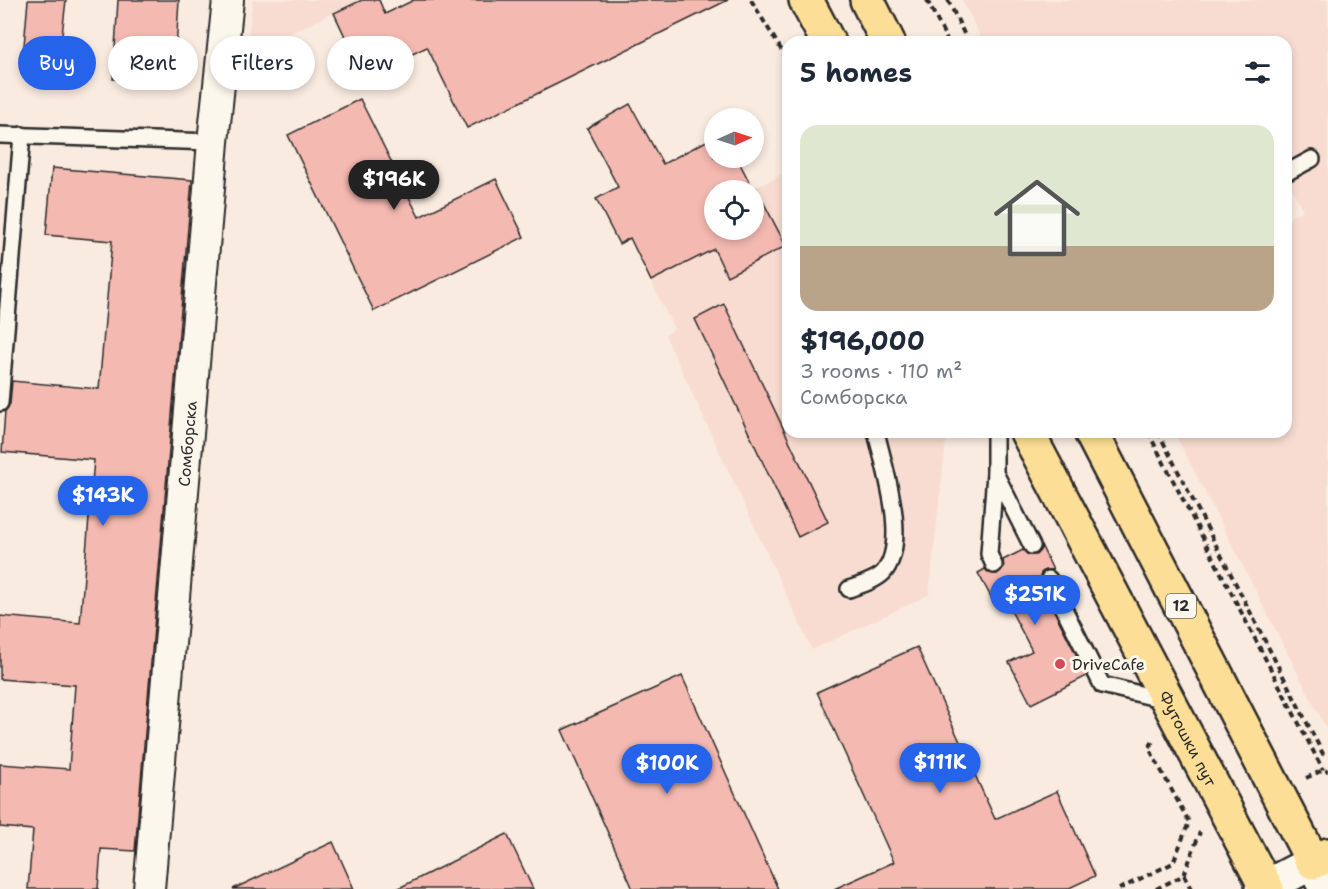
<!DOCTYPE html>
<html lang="en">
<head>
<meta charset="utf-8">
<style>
  body { margin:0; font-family:"Shantell Sans",sans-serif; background:#f2f2f3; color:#1f2937; height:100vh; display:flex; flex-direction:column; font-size:22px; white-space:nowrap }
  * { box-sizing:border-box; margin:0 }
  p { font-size:20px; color:#747a83 }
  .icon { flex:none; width:33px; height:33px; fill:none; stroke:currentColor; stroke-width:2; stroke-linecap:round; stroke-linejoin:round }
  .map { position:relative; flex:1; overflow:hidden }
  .panel { position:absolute; left:782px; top:36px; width:510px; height:402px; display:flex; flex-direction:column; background:#fff; border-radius:18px; box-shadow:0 3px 9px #0003 }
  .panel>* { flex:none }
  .hud { position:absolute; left:18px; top:36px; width:570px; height:54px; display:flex; gap:12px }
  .needle { width:39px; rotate:87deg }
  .fabs { position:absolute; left:704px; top:108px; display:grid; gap:12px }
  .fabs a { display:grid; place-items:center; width:60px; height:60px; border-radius:50%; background:#fff; box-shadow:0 3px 9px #0003; font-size:30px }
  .price { position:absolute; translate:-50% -51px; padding:0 14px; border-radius:21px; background:#2563eb; color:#fff; font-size:20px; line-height:39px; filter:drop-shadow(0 2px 3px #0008) }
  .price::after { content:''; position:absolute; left:50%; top:36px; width:18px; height:14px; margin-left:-9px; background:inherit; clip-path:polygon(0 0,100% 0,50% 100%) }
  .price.current { background:#222; color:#fff }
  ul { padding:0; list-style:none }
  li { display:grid; align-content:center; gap:12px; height:318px; padding:0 18px }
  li+li { border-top:2px solid #e0e1e3 }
  li span { display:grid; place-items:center; height:186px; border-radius:18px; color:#555 }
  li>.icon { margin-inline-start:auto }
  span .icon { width:108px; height:108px; fill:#fffc; stroke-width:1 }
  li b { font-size:26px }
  h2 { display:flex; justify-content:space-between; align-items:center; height:72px; padding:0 18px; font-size:26px }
  .tag { padding:0 21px; border-radius:27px; background:#fff; box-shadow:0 3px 9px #0003; font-size:21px; line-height:54px }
  .tag.current { background:#2563eb; color:#fff }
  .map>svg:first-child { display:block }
</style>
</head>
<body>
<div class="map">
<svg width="1328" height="889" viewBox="0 0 1328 889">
  <rect width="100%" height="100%" fill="#faebe0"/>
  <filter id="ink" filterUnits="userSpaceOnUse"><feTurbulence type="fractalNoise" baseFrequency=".0167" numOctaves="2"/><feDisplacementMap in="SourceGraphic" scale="12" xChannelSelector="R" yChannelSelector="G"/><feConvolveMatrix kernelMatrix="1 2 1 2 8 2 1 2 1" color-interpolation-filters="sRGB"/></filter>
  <g filter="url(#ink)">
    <!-- built -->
    <g fill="#f8dcd2">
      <polygon points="253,0 360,0 245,55"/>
      <polygon points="962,0 1328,0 1328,732 1174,432 1286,432 1286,219 1303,210 1286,177 1286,42 983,42"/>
      <polygon points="787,172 788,432 947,432 929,595 812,650 665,335 674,329 635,249 714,209 714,230 753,230 753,190 750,190"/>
    </g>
    <!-- building -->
    <g fill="#f4b9b1" stroke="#2b2b2b" stroke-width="1.5" fill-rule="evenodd">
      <polygon points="28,0 66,0 59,61 23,57"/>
      <polygon points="118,0 179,0 174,83 113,79"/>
      <polygon points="362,0 379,0 385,14 414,0 728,0 467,128 427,47 364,77 334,13"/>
      <polygon points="360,99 419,217 496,179 524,237 374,311 288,135"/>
      <path d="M630 104 663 164 714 137V158H737L753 189 756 188 786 246 727 276 714 249 651 281 630 238 619 244 596 199 618 187 587 128ZM714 190H753V230H714Z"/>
      <polygon points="52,168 192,180 135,851 101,849 98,889 28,889 33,830 0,827 0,764 69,769 75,685 0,679 0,616 80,623 94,460 2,452 5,411 10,404 12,381 99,389 112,241 46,235"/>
      <polygon points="724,304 828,522 798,537 695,319"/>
      <polygon points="1042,547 1053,570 1045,570 1041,573 1040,583 1087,676 1031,704 1009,662 1032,651 1006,601 996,606 978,573 985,569 989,573 997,574 1004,567 1003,560 1023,550 1027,554 1036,555"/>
      <polygon points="917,647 995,819 1057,791 1095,876 1067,889 834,889 894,862 817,692"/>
      <polygon points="682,676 778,889 633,889 562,730"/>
      <polygon points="507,834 533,889 397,889"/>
      <polygon points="333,842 354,889 233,889"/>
    </g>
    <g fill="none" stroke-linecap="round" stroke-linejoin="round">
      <!-- service casing -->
      <g stroke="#2b2b2b" stroke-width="20">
        <g id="service">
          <polyline points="0,135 213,142"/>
          <polyline points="1286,173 1312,159"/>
          <polyline points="0,403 22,135"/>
          <polyline points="995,432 995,473 1032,546"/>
          <polyline points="994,565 989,554 995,473"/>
          <polyline points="1049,579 1102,685 1165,700"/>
          <path d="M849 589C860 585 875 581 883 573 910 543 884 467 876 432"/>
        </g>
      </g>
      <!-- minor casing -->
      <g stroke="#2b2b2b" stroke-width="34">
        <g id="minor">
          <path id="s1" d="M149 889 213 142 228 0"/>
        </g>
      </g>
      <!-- secondary casing -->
      <g stroke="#2b2b2b" stroke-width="38">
        <polyline id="secondary" points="1262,889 1313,862 1326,889"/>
      </g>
      <!-- primary casing -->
      <g stroke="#2b2b2b" stroke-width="38">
        <g id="primary">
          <polyline points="806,0 828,42"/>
          <polyline points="867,0 888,42"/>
          <path id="s2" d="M1027 432 1267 889"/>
          <polyline points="1091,432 1313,862 1328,855"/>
        </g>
      </g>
      <!-- path -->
      <g stroke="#2b2b2b" stroke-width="4" stroke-dasharray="6 4.5" stroke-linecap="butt">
        <polyline points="751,0 788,61"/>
        <polyline points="927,0 948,42"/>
        <polyline points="948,0 968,42"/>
        <polyline points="1148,432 1323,770"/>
        <polyline points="1158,432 1323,754 1328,756"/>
        <polyline points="1306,778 1323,770 1328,771"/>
        <polyline points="1184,875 1191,889"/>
        <polyline points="1119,889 1173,863 1189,822 1149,748 1153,741"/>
        <polyline points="1156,889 1184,875 1200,832"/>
      </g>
      <!-- service -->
      <use href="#service" stroke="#fbf7ec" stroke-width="15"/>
      <!-- minor -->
      <use href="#minor" stroke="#fbf7ec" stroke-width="30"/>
      <!-- secondary -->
      <use href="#secondary" stroke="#fbf7ec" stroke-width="33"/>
      <!-- primary -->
      <use href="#primary" stroke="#fdde96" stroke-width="33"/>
    </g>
  </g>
  <!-- markers -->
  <circle fill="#d1495b" stroke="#fbf7ec" stroke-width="2" cx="1060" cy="664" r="6"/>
  <g text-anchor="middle" stroke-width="6" stroke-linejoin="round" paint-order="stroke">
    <!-- shield labels -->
    <rect fill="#fbf7ec" stroke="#696865" stroke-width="1.5" x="1166" y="594" width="30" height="24" rx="4.5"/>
    <g font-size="15" font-weight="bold" fill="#2b2b2b">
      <text x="1181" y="611">12</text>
    </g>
    <!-- street labels -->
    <g font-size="16" fill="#2b2b2b" stroke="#fbf7ec">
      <text dy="6" stroke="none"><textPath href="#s1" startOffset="447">Сомборска</textPath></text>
      <text dy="6" stroke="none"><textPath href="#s2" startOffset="346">Футошки пут</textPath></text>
    </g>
    <!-- poi labels -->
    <g font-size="16" fill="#2b2b2b" stroke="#fbf7ec" text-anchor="start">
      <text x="1072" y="670">DriveCafe</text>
    </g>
  </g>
</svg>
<div class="fabs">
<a><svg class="needle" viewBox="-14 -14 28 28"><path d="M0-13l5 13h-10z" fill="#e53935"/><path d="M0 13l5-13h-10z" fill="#747a83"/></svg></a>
<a><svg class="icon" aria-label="locate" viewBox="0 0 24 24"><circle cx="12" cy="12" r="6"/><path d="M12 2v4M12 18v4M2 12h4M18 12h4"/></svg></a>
</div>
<b class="price current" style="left:394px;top:211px">$196K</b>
<b class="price" style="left:103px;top:527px">$143K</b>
<b class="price" style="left:1035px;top:626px">$251K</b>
<b class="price" style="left:940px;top:794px">$111K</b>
<b class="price" style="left:667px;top:795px">$100K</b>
<div class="hud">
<a class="tag current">Buy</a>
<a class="tag">Rent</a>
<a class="tag">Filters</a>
<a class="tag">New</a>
</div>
<section class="panel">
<h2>5 homes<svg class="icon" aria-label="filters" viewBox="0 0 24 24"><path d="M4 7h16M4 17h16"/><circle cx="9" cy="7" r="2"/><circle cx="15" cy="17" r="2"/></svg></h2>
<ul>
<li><span style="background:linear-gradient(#dfe7d0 65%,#b9a48a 0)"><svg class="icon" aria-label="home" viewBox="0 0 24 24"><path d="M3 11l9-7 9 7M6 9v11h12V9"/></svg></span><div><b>$196,000</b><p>3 rooms · 110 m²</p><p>Сомборска</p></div></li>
</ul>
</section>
</div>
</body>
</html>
